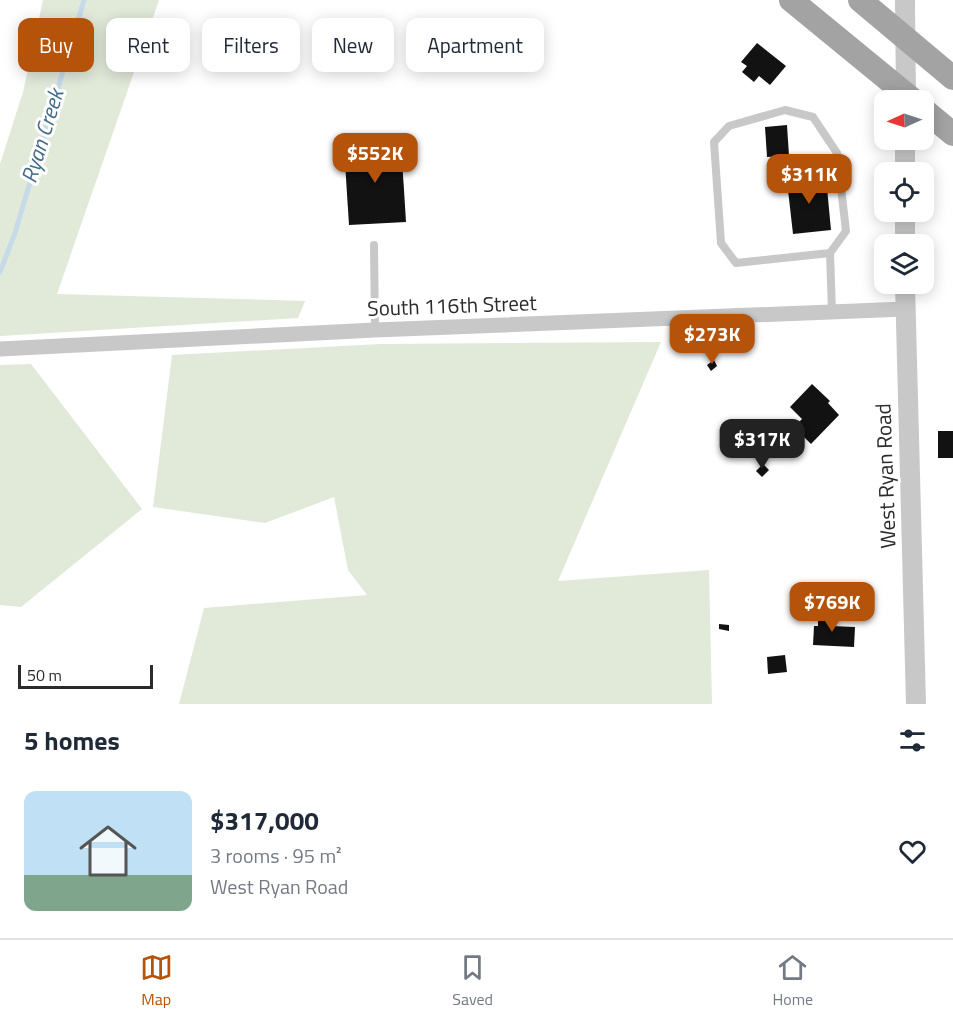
<!DOCTYPE html>
<html lang="en">
<head>
<meta charset="utf-8">
<style>
  body { margin:0; font-family:"Titillium Web",sans-serif; background:#f6f6f7; color:#1f2937; height:100vh; display:flex; flex-direction:column; font-size:22px; white-space:nowrap }
  * { box-sizing:border-box; margin:0 }
  p { font-size:20px; color:#747a83 }
  .icon { flex:none; width:33px; height:33px; fill:none; stroke:currentColor; stroke-width:2; stroke-linecap:round; stroke-linejoin:round }
  .map { position:relative; height:704px; overflow:hidden }
  .drawer { display:flex; flex-direction:column; background:#fff; flex:1 }
  .drawer>* { flex:none }
  .top-card { position:absolute; left:18px; top:18px; width:600px; height:54px; display:flex; gap:12px }
  .needle { width:39px; rotate:267deg }
  .buttons { position:absolute; left:874px; top:90px; display:grid; gap:12px }
  .buttons a { display:grid; place-items:center; width:60px; height:60px; border-radius:12px; background:#fff; box-shadow:0 3px 15px #0003; font-size:30px }
  .scale { position:absolute; left:18px; bottom:15px; width:135px; box-sizing:border-box; padding-left:6px; border:3px solid #2b2b2b; border-top:0; font-size:16px; line-height:21px; white-space:nowrap; color:#2b2b2b; -webkit-text-stroke:4px #fff; paint-order:stroke }
  .price { position:absolute; translate:-50% -51px; padding:0 14px; border-radius:12px; background:#b45309; color:#fff; font-size:20px; line-height:39px; filter:drop-shadow(0 2px 3px #0008) }
  .price::after { content:''; position:absolute; left:50%; top:36px; width:18px; height:14px; margin-left:-9px; background:inherit; clip-path:polygon(0 0,100% 0,50% 100%) }
  .price.selected { background:#222; color:#fff }
  ul { padding:0; list-style:none }
  li { display:flex; align-items:center; gap:18px; height:150px; padding:0 24px }
  li+li { border-top:2px solid #e0e1e3 }
  li span { display:grid; place-items:center; flex:none; width:168px; height:120px; border-radius:12px; color:#555 }
  li>.icon { margin-inline-start:auto }
  span .icon { width:72px; height:72px; fill:#fffc; stroke-width:1 }
  li b { font-size:26px }
  h2 { display:flex; justify-content:space-between; align-items:center; height:72px; padding:0 24px; font-size:26px }
  .chip { padding:0 21px; border-radius:12px; background:#fff; box-shadow:0 3px 15px #0003; font-size:21px; line-height:54px }
  .chip.selected { background:#b45309; color:#fff }
  .tab-bar { display:flex; justify-content:space-around; align-items:center; height:84px; border-top:2px solid #e0e1e3; background:#fff; font-size:16px; color:#747a83 }
  .tab-bar a { display:grid; justify-items:center; gap:3px }
  .tab-bar .selected { color:#b45309 }
  .map>svg:first-child { display:block }
</style>
</head>
<body>
<div class="map">
<svg width="953" height="704" viewBox="0 0 953 704">
  <rect width="100%" height="100%" fill="#fff"/>
  <!-- green -->
  <g fill="#e1e9d9">
    <polygon points="43,0 159,0 57,294 305,301 298,318 0,336 0,164 23,92"/>
    <polygon points="661,342 558,581 709,570 712,704 179,704 204,608 367,595 348,570 334,497 265,523 153,507 172,355 381,344"/>
    <polygon points="31,364 142,509 21,607 0,605 0,365"/>
  </g>
  <g fill="none" stroke-linecap="round" stroke-linejoin="round">
    <!-- stream -->
    <polyline stroke="#c6dae8" stroke-width="5" points="0,272 15,233 84,0"/>
  </g>
  <!-- building -->
  <g fill="#121212">
    <polygon points="757,43 786,66 770,85 759,76 754,82 742,72 747,66 741,62"/>
    <polygon points="787,125 789,156 767,157 765,127"/>
    <polygon points="401,143 406,222 349,225 344,147"/>
    <polygon points="826,177 831,230 793,234 787,181"/>
    <polygon points="714,360 717,366 711,371 707,365"/>
    <polygon points="812,384 830,401 828,403 839,415 811,444 794,427 802,419 790,407"/>
    <rect x="938" y="431" width="15" height="27"/>
    <polygon points="763,464 769,470 762,477 756,471"/>
    <polygon points="818,613 832,613 832,626 855,627 854,647 813,645 814,626 818,626"/>
    <polygon points="719,624 729,625 729,631 719,629"/>
    <polygon points="785,655 787,672 768,674 767,657"/>
  </g>
  <g fill="none" stroke-linecap="round" stroke-linejoin="round">
    <!-- service -->
    <g stroke="#c8c8c8" stroke-width="8">
      <polyline points="374,245 375,330"/>
      <polyline points="830,253 736,263 721,243 714,142 729,126 785,110 813,117 837,153 846,231 830,253 832,312"/>
    </g>
    <!-- minor -->
    <polyline stroke="#c8c8c8" stroke-width="15" points="0,349 375,330 905,309"/>
    <!-- tertiary -->
    <g stroke="#c8c8c8" stroke-width="20">
      <polyline points="905,0 906,100"/>
      <polyline points="905,172 905,140"/>
      <polyline points="905,244 905,212"/>
      <polyline points="905,284 916,704"/>
    </g>
    <!-- primary -->
    <g stroke="#a3a3a3" stroke-width="24">
      <polyline points="791,0 913,100"/>
      <polyline points="860,0 953,78"/>
      <polyline points="924,110 953,134"/>
    </g>
  </g>
  <g text-anchor="middle" stroke-width="6" stroke-linejoin="round" paint-order="stroke">
    <!-- street labels -->
    <g font-size="21" fill="#2b2b2b" stroke="#fff">
      <text transform="translate(452 306) rotate(-2)" y="7">South 116th Street</text>
      <text transform="translate(886 476) rotate(-92)" y="7">West Ryan Road</text>
    </g>
    <!-- water labels -->
    <g font-size="22" font-style="italic" fill="#3f6a88" stroke="#fff">
      <text transform="translate(42 136) rotate(-73)" y="8">Ryan Creek</text>
    </g>
  </g>
</svg>
<div class="buttons">
<a><svg class="needle" viewBox="-14 -14 28 28"><path d="M0-13l5 13h-10z" fill="#e53935"/><path d="M0 13l5-13h-10z" fill="#747a83"/></svg></a>
<a><svg class="icon" aria-label="locate" viewBox="0 0 24 24"><circle cx="12" cy="12" r="6"/><path d="M12 2v4M12 18v4M2 12h4M18 12h4"/></svg></a>
<a><svg class="icon" aria-label="layers" viewBox="0 0 24 24"><path d="M12 4l9 5-9 5-9-5zM3 14l9 5 9-5"/></svg></a>
</div>
<div class="scale">50 m</div>
<b class="price" style="left:375px;top:184px">$552K</b>
<b class="price" style="left:809px;top:205px">$311K</b>
<b class="price" style="left:712px;top:365px">$273K</b>
<b class="price selected" style="left:762px;top:470px">$317K</b>
<b class="price" style="left:832px;top:633px">$769K</b>
<div class="top-card">
<a class="chip selected">Buy</a>
<a class="chip">Rent</a>
<a class="chip">Filters</a>
<a class="chip">New</a>
<a class="chip">Apartment</a>
</div>
</div>
<section class="drawer">
<h2>5 homes<svg class="icon" aria-label="filters" viewBox="0 0 24 24"><path d="M4 7h16M4 17h16"/><circle cx="9" cy="7" r="2"/><circle cx="15" cy="17" r="2"/></svg></h2>
<ul>
<li><span style="background:linear-gradient(#bfe0f5 70%,#7fa58c 0)"><svg class="icon" aria-label="home" viewBox="0 0 24 24"><path d="M3 11l9-7 9 7M6 9v11h12V9"/></svg></span><div><b>$317,000</b><p>3 rooms · 95 m²</p><p>West Ryan Road</p></div><svg class="icon" aria-label="heart" viewBox="0 0 24 24"><path d="M12 20l-8-8c-3-5 5-10 8-4 3-6 11-1 8 4z"/></svg></li>
</ul>
</section>
<nav class="tab-bar">
<a class="selected"><svg class="icon" aria-label="map" viewBox="0 0 24 24"><path d="M3 6l6-2 6 2 6-2v14l-6 2-6-2-6 2zM9 4v14M15 6v14"/></svg>Map</a>
<a><svg class="icon" aria-label="saved" viewBox="0 0 24 24"><path d="M7 4h10v16l-5-4-5 4z"/></svg>Saved</a>
<a><svg class="icon" aria-label="home" viewBox="0 0 24 24"><path d="M3 11l9-7 9 7M6 9v11h12V9"/></svg>Home</a>
</nav>
</body>
</html>
